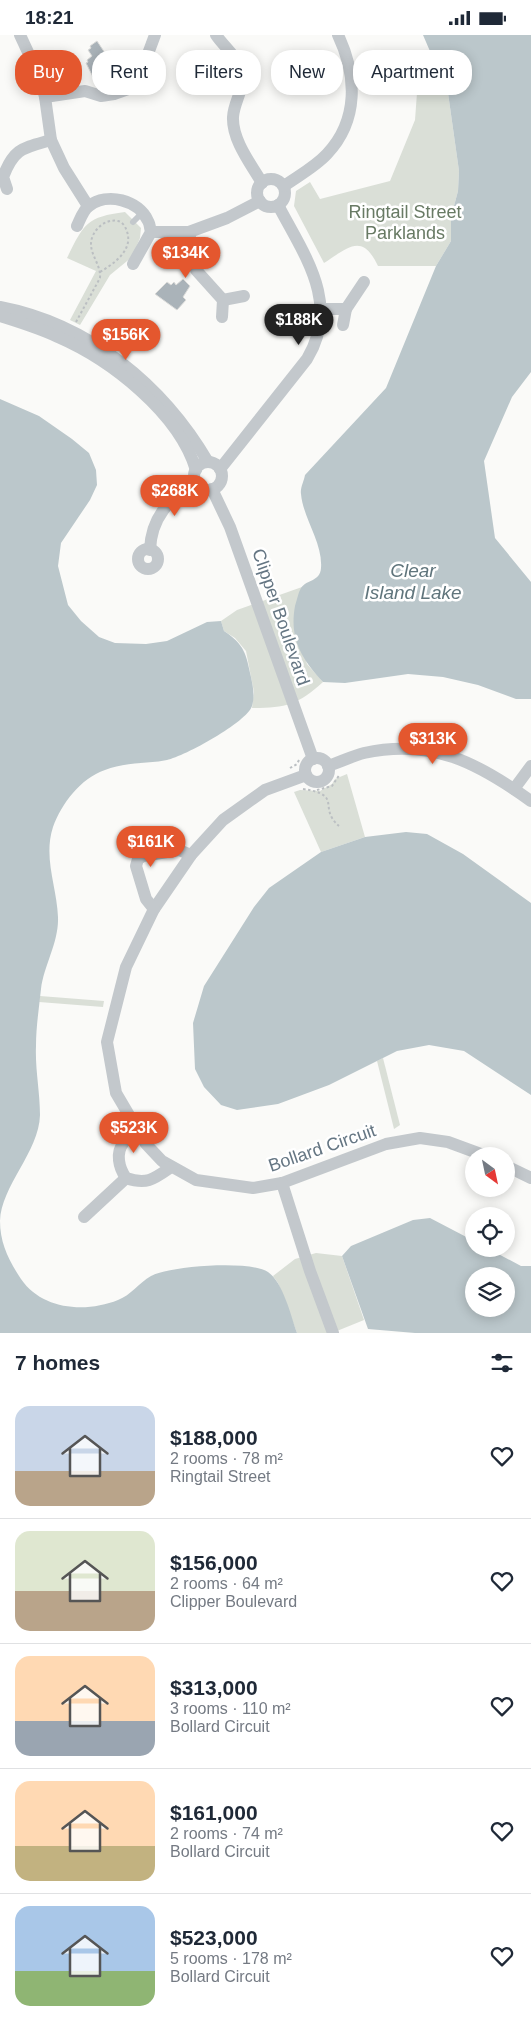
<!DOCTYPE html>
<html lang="en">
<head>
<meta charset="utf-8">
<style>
  body { margin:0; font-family:Arial,sans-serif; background:#f2f2f3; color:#1f2937; height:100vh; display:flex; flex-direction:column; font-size:19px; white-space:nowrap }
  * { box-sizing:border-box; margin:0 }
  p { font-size:16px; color:#747a83 }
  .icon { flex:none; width:28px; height:28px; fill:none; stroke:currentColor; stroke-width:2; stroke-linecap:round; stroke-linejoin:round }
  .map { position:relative; height:1298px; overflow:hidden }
  .drawer { display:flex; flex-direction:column; background:#fff; flex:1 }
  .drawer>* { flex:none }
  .top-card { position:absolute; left:15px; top:15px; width:501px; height:45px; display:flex; gap:10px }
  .needle { width:32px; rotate:147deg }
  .fabs { position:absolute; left:465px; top:1112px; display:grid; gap:10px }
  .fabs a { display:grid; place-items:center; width:50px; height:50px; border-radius:50%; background:#fff; box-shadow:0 2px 12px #0003; font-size:25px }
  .price { position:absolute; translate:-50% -42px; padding:0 11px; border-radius:18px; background:#e4572e; color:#fff; font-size:16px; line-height:32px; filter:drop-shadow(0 1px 2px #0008) }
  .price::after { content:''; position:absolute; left:50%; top:30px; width:15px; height:11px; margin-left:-8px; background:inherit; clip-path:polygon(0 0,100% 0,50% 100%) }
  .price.on { background:#222; color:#fff }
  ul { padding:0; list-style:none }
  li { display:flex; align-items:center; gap:15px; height:125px; padding:0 15px }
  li+li { border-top:1px solid #e0e1e3 }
  li span { display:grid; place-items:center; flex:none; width:140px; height:100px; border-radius:15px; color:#555 }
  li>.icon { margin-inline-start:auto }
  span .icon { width:60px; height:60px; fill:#fffc; stroke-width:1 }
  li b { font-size:21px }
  h2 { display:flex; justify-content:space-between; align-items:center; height:60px; padding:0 15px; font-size:21px }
  .tag { padding:0 18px; border-radius:20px; background:#fff; box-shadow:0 2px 12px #0003; font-size:18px; line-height:45px }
  .tag.on { background:#e4572e; color:#fff }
  .status { display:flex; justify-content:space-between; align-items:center; height:35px; padding:0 25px; background:#fff; direction:ltr }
  .status svg { height:14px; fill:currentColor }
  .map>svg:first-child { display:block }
</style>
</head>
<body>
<div class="status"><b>18:21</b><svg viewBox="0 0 49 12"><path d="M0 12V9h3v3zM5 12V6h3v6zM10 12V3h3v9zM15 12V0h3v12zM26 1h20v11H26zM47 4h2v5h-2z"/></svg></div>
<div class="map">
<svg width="531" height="1298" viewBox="0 0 531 1298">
  <rect width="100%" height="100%" fill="#fafaf8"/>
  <!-- green -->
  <g fill="#dadfd7">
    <path d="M441 41 448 58 459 136 458 156 451 182V206L436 231H378C362 197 348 213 324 228L294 171 296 156 310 147 320 164 390 146 415 85 418 44Z"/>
    <path d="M125 177 141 193 140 203 132 222 110 240 80 290 70 285 96 236 67 223C84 189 86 182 125 177Z"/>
    <path d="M302 552 294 581 307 629 323 647C298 670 285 673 252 673L254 657 246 616 235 603 224 596 221 586 237 575Z"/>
    <polygon points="347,739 365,802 321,817 294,757 300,755 320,756 332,749 335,744"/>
    <polygon points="40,961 104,966 103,972 39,967"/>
    <polygon points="383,1023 400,1090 394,1094 377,1026"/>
    <polygon points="316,1218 342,1221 364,1285 332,1298 297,1298 278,1248 273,1241 295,1224"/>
  </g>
  <!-- water -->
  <g fill="#bbc7cb" fill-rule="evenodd">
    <path d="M423 0H531V337L512 362 484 426 495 503 531 547V664H516L478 650 443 642 408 639 345 648 323 647C302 624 289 604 295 571 297 565 298 558 301 553 307 544 320 547 321 533 323 508 303 483 301 459 300 453 304 446 305 440L386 353 436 231 451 206V182L458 156 459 136 448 58Z"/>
    <path d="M0 364 39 381 72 404 89 418 96 435 97 450 90 465 61 508 58 531 68 570 81 586 99 602 115 608 146 609 167 606 207 587 221 586 224 596C245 610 246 619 251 642 253 652 255 661 252 671 247 687 185 721 167 725 148 729 124 727 105 735 80 744 62 768 53 792 43 823 57 852 58 882 59 907 44 930 41 954 39 973 36 992 36 1011 35 1034 40 1057 40 1080 39 1117 1 1151 0 1186 0 1208 9 1226 21 1244 42 1275 86 1278 118 1265 131 1260 139 1248 151 1241 170 1231 250 1225 268 1237 283 1247 291 1281 297 1298H0Z"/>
    <polygon points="406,797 427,799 463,819 531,868 531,1060 464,1016 429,1010 397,1016 329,1050 278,1069 237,1075 221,1070 204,1052 195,1034 193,988 204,951 254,872 269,853 321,817 365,802"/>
    <path d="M430 1183 474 1206V1214H489L521 1231H531V1298H415L368 1294 342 1221 351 1211 413 1185ZM506 1241V1274H474V1241Z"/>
  </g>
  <!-- building -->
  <g fill="#aab3b9" stroke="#dcdcda">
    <polygon points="97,6 111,27 113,26 119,34 101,45 97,39 93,42 86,28 88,27 87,25 92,21 88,15 91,13 90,11"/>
    <polygon points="183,244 190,251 183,262 186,265 177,275 155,259 167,247 171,250 174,247 176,250"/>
  </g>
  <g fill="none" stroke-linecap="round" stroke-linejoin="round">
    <!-- path -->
    <g stroke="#bbbfc2" stroke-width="2" stroke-dasharray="2.5 2.5" stroke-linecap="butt">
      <path d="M76 287 100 243C101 230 91 221 91 209 91 196 105 183 118 186 122 187 125 191 126 194 135 214 115 228 100 237"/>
      <polyline points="290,733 297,729 300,723"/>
      <path d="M303 754C344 760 317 772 339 791"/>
      <polyline points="317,755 332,751 340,739"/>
    </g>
    <!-- lane -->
    <polyline stroke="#c3c8cc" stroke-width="6" points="133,187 142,178"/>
    <!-- street -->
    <g stroke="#c3c8cc" stroke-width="12">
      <polyline points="20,0 40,43 45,62 51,105 64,133 88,171"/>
      <path d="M216 0C224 12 236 20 241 34 247 51 234 65 233 82 232 105 251 129 262 148"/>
      <polyline points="45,62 85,56 101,61 114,59 128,54 139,43 155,0"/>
      <circle cx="271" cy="158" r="14"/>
      <path d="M284 151C298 141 315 132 327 119 359 85 357 40 338 0"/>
      <path d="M7 154 3 142C14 113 23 113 51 105"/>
      <path d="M77 191C80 185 83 175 89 171 107 157 139 165 148 186 150 189 150 194 151 197L133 229"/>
      <polyline points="151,197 189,197 227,183 260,166"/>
      <polyline points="189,197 196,235 223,265 222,282"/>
      <polyline points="223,265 244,261"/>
      <path d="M0 272C89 289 163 350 208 427"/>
      <polyline points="321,274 346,274 364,247"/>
      <path d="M0 281C19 287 39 293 58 302 111 325 179 378 196 435"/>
      <polyline points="343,290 346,274"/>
      <circle cx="208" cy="441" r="14"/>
      <path d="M220 434 307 324C341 268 304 220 278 170"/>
      <polyline points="212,454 230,492 313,724"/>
      <circle cx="148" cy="524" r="10"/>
      <path d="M150 515C151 483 169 463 196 448"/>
      <circle cx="317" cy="735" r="12"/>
      <path d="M328 731C340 727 352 721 364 718 432 703 478 728 531 766"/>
      <polyline points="306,740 265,755 223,785 191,820 154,874 126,932 107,1007 116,1058 146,1109 162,1126 196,1145 253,1153 282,1148 386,1109 420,1103 448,1107 486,1121"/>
      <polyline points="514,754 531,731"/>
      <polyline points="154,874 146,864 136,831 138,824 143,821 179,815 191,820"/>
      <path d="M137 1096C133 1099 127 1103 124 1107 115 1118 119 1133 126 1143 147 1150 154 1144 171 1132"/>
      <polyline points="506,1131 531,1143"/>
      <polyline points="282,1148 310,1236 333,1298"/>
      <polyline points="84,1182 126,1143"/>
    </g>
  </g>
  <g text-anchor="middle" stroke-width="5" stroke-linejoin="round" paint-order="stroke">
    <!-- park labels -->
    <g font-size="18" fill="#687a64" stroke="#fff">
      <text x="405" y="183">Ringtail Street<tspan x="405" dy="21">Parklands</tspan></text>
    </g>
    <!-- street labels -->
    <g font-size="18" fill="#657683" stroke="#fff">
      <text transform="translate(281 582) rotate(71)" y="6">Clipper Boulevard</text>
      <text transform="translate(322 1113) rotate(-19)" y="6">Bollard Circuit</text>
    </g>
    <!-- water labels -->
    <g font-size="19" font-style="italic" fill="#60757c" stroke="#fff">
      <text x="413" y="542">Clear<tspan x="413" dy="22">Island Lake</tspan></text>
    </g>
  </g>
</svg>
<div class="fabs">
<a><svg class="needle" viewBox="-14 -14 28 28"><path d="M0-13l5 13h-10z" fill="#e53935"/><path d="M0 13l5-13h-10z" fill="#747a83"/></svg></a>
<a><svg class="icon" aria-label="locate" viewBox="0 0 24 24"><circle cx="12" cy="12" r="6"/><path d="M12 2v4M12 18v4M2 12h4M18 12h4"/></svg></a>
<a><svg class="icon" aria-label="layers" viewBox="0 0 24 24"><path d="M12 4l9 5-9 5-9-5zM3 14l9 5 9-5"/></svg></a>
</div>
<b class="price" style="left:186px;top:244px">$134K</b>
<b class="price on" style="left:299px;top:311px">$188K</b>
<b class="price" style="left:126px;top:326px">$156K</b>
<b class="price" style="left:175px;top:482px">$268K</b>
<b class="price" style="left:433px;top:730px">$313K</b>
<b class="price" style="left:151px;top:833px">$161K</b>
<b class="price" style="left:134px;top:1119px">$523K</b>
<div class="top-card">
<a class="tag on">Buy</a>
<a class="tag">Rent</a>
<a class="tag">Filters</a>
<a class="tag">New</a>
<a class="tag">Apartment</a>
</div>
</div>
<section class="drawer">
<h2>7 homes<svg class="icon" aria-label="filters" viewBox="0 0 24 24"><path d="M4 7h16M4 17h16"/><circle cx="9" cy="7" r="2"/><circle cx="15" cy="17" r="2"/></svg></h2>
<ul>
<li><span style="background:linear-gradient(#c9d6e8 65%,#b9a48a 0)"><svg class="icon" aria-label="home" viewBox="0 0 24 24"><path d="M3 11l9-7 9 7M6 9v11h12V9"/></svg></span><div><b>$188,000</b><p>2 rooms · 78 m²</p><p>Ringtail Street</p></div><svg class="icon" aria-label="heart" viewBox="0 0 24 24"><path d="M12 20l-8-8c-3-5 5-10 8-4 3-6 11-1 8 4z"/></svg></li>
<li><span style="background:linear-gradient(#dfe7d0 60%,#b9a48a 0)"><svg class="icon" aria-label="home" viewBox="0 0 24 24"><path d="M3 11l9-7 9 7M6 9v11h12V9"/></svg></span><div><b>$156,000</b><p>2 rooms · 64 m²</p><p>Clipper Boulevard</p></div><svg class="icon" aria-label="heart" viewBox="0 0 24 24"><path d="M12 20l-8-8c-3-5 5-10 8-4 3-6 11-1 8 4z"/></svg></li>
<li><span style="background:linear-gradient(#ffd9b3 65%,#9aa5b1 0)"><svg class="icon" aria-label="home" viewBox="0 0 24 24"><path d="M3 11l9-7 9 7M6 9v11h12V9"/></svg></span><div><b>$313,000</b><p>3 rooms · 110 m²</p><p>Bollard Circuit</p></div><svg class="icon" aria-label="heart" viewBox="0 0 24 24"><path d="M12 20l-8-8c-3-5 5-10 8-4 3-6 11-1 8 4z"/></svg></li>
<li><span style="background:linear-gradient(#ffd9b3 65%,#c2b280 0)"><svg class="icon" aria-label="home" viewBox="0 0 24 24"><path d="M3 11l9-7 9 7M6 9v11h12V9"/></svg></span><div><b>$161,000</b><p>2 rooms · 74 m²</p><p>Bollard Circuit</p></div><svg class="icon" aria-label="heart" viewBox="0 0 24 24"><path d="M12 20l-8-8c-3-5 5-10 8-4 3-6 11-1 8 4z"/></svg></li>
<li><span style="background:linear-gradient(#a9c7e8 65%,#8fb573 0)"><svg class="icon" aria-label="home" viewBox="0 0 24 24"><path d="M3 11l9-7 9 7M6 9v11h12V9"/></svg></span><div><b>$523,000</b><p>5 rooms · 178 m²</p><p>Bollard Circuit</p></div><svg class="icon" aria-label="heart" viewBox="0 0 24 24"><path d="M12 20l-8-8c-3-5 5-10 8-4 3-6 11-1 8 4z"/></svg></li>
</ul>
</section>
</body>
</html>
